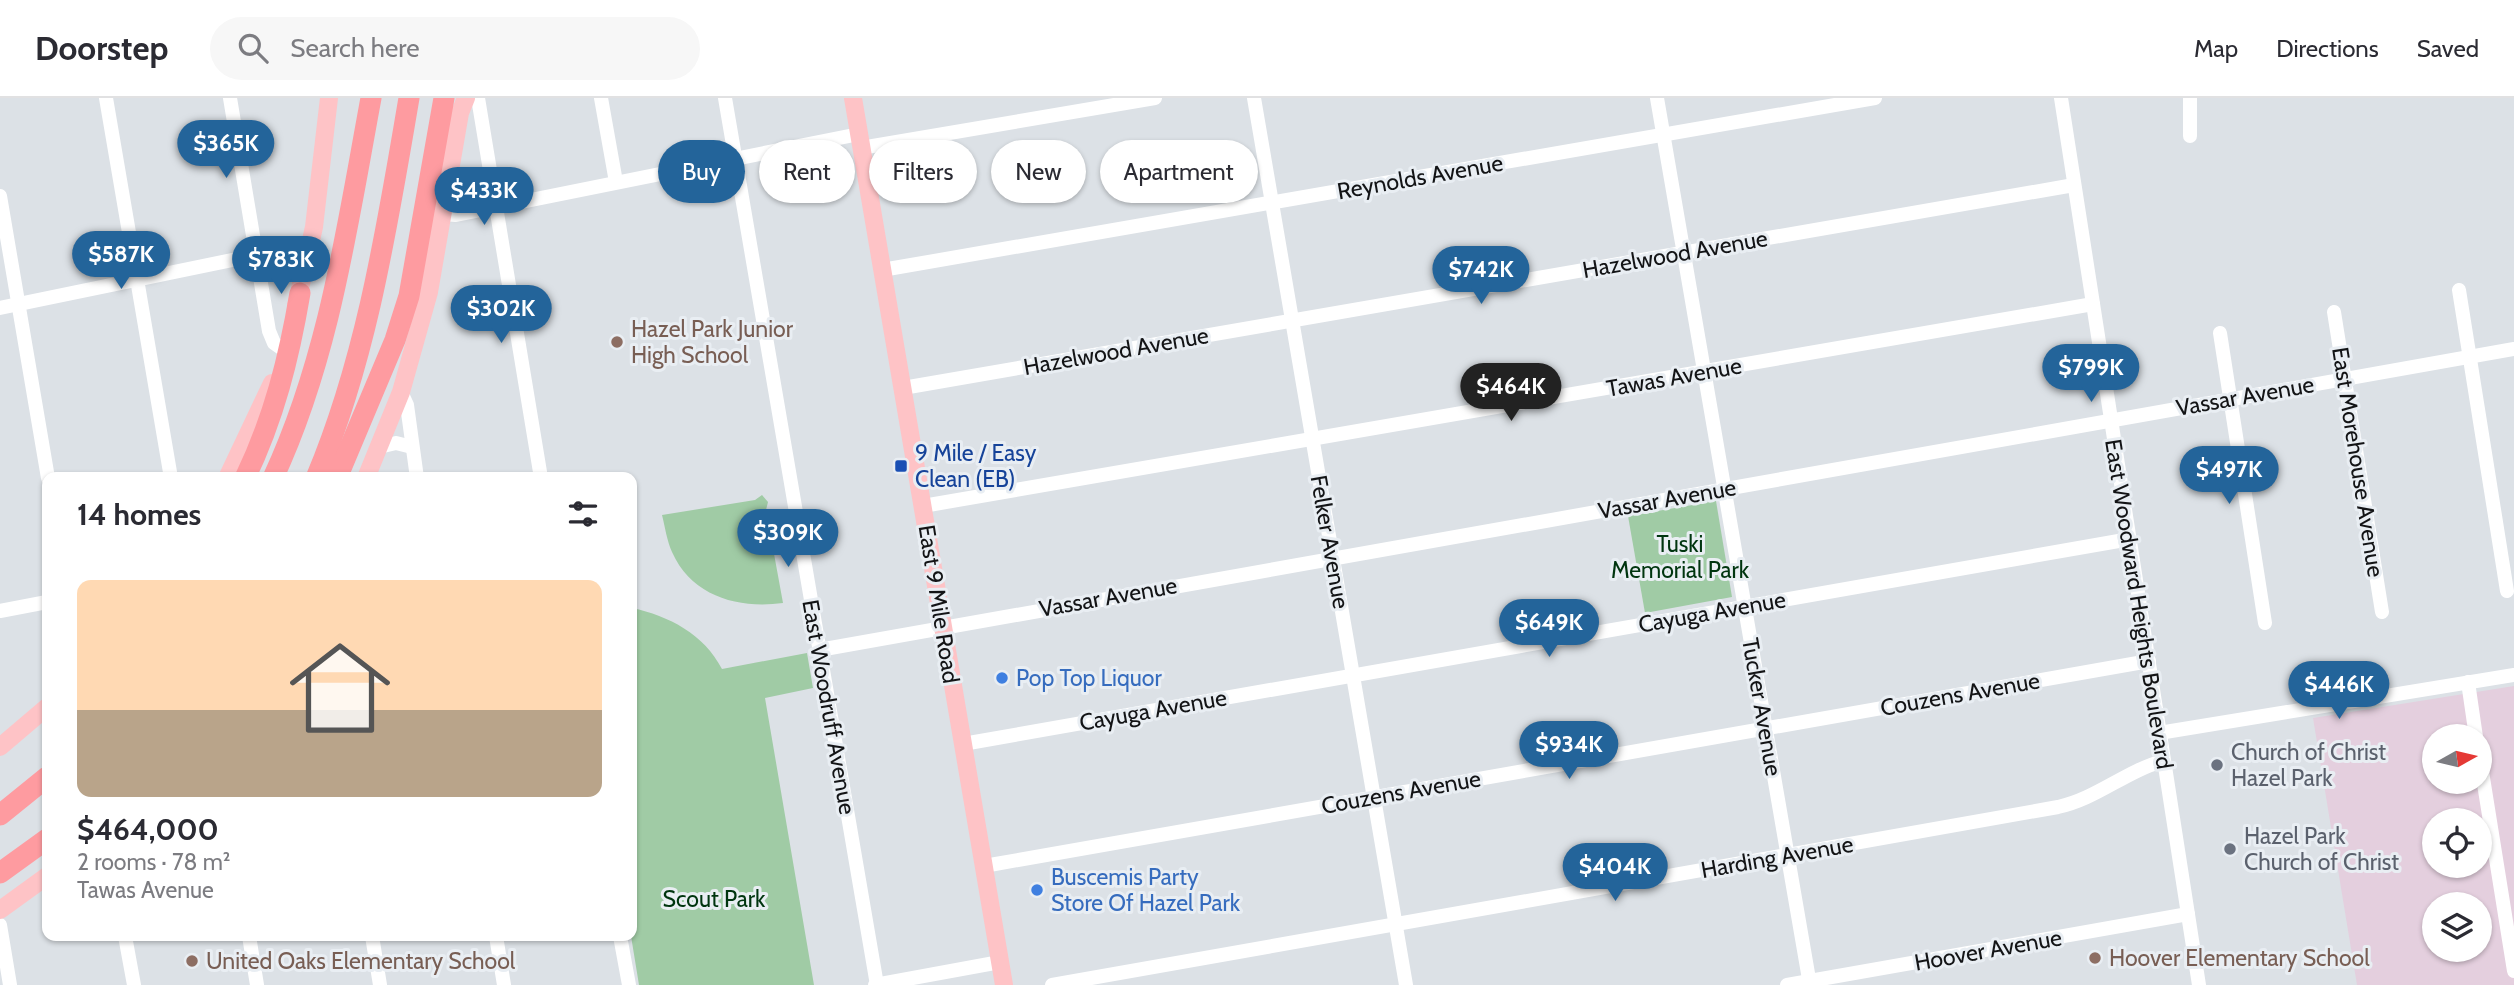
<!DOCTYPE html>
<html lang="en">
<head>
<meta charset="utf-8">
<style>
  body { margin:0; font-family:Cabin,sans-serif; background:#f7f7f7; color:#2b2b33; height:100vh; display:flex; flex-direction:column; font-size:26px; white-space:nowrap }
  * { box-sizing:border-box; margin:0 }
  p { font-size:23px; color:#7c7c81 }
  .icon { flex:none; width:38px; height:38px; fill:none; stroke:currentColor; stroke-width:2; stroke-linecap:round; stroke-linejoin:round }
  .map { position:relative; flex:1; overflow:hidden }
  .drawer { position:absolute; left:42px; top:374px; width:595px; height:469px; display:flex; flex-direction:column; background:#fff; border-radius:14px; box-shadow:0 2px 5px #0004 }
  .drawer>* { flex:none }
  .banner { position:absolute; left:658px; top:42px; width:665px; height:63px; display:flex; gap:14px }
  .needle { width:46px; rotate:82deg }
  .controls { position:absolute; left:2422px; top:626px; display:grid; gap:14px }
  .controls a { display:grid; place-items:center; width:70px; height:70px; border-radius:50%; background:#fff; box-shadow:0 2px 5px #0004; font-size:35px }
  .price { position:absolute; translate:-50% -60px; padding:0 16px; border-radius:24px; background:#23649a; color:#fff; font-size:23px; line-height:46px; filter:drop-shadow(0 2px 4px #0008) }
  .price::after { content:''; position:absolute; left:50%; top:42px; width:21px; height:16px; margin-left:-10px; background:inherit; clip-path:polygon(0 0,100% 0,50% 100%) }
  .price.current { background:#222; color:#fff }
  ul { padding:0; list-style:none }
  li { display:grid; align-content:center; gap:14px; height:371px; padding:0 35px }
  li+li { border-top:2px solid #e1e1e2 }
  li span { display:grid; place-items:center; height:217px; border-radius:14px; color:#555 }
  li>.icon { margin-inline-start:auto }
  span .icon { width:126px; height:126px; fill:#fffc; stroke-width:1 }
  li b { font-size:30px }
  h2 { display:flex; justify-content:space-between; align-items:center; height:84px; padding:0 35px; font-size:30px }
  .tag { padding:0 24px; border-radius:32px; background:#fff; box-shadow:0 2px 5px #0004; font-size:24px; line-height:63px }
  .tag.current { background:#23649a; color:#fff }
  header { display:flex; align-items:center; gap:42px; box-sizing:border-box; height:98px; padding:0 35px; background:#fff; border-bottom:2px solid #e1e1e2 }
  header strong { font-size:33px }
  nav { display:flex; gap:38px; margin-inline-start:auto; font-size:24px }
  .search { width:490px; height:63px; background:#f7f7f7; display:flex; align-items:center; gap:18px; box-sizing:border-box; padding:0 24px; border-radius:38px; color:#7c7c81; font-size:26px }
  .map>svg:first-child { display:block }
</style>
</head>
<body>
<header>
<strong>Doorstep</strong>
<div class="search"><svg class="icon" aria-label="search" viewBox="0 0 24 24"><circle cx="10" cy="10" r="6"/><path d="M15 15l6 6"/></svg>Search here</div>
<nav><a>Map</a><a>Directions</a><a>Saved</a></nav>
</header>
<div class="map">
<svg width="2514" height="887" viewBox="0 0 2514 887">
  <rect width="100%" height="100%" fill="#dce1e6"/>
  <!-- industrial -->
  <path fill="#e4cfde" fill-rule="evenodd" d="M2514 588V887H2357L2313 620ZM2434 639H2480V684H2434ZM2434 723H2480V768H2434ZM2434 807H2480V852H2434Z"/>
  <!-- green -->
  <g fill="#a0cba5">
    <path d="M762 397 768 404 766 412 783 505C739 511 692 499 672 454 667 443 665 429 662 417L755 402Z"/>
    <polygon points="1716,403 1732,499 1645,515 1628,418"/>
    <path d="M632 510C669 518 704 536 722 571L807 555 813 590 765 600 814 887H639L631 838Z"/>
  </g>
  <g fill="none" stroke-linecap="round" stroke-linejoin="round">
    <!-- minor -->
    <g stroke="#fff" stroke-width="14">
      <polyline points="106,0 171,380"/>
      <polyline points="230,0 269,233 274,245 284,252"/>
      <polyline points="478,0 541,380"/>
      <polyline points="601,0 616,84"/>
      <polyline points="725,0 877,887"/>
      <polyline points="1254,0 1406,887"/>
      <polyline points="1657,0 1810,887"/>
      <polyline points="2061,0 2199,887"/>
      <polyline points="2190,0 2190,38"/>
      <polyline points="861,50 1155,0"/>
      <polyline points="0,98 48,380"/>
      <polyline points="444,116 456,117 859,36"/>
      <polyline points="882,172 1875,0"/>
      <polyline points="2459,192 2507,493"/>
      <polyline points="0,210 266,155 310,149"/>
      <polyline points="2334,214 2382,514"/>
      <polyline points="2220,235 2265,525"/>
      <polyline points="903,290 2074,87"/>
      <polyline points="401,294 407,307 417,380"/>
      <polyline points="379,349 396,345 412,349"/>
      <polyline points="923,408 2093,206"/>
      <polyline points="0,513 47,504"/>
      <polyline points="819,552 2514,251"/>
      <polyline points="2468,584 2476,639"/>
      <polyline points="2159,635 2514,577"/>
      <polyline points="963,646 2130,441"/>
      <polyline points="2480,661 2514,873"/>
      <polyline points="984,768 2149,563"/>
      <polyline points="0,827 10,887"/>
      <polyline points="125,838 134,887"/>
      <polyline points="249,838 257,887"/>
      <polyline points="372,838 380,887"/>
      <polyline points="496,838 504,887"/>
      <polyline points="620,838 629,887"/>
      <polyline points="875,887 1000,864"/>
      <path d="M1052 887 2058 709C2096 701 2126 673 2163 663"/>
      <polyline points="1787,887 2188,816"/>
    </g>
    <!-- major -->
    <g stroke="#fec3c6" stroke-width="18">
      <polyline points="853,0 1004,887"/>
      <polyline points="296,208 314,129 329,0"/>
      <polyline points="227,380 272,285"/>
      <polyline points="366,380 401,294 429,194 460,15 466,0"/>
      <polyline points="0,649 47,609"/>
      <polyline points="0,812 47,778"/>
    </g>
    <!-- highway -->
    <g stroke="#fe9ba0" stroke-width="21">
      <path d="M245 380C274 320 289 260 300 195"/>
      <path d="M273 380C329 260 347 129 371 0"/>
      <path d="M316 380C367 259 387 128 409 0"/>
      <polyline points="337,380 395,242 409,198 444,0"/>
      <polyline points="0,717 47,679"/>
      <polyline points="0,775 47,741"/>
    </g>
  </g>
  <!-- markers -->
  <g fill="#8d6e63" stroke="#e9eef3" stroke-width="2.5">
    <circle cx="617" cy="244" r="7"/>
    <circle cx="2095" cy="860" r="7"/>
    <circle cx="192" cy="863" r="7"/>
  </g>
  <rect fill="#1a4fb4" stroke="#e9eef3" stroke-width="2.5" x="894" y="361" width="14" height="14" rx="3.5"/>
  <g fill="#3f7fe0" stroke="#e9eef3" stroke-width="2.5">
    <circle cx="1002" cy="580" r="7"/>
    <circle cx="1037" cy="792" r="7"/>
  </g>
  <g fill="#6b7280" stroke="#e9eef3" stroke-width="2.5">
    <circle cx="2217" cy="667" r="7"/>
    <circle cx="2230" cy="751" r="7"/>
  </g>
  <g text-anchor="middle" stroke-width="6" stroke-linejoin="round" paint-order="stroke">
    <!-- street labels -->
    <g font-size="23" fill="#131416" stroke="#e9eef3">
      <text transform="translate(1420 79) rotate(-10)" y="8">Reynolds Avenue</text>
      <text transform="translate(1675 156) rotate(-10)" y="8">Hazelwood Avenue</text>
      <text transform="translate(1116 253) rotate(-10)" y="8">Hazelwood Avenue</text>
      <text transform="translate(1674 279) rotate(-10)" y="8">Tawas Avenue</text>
      <text transform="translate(2245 298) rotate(-10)" y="8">Vassar Avenue</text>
      <text transform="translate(2358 364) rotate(81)" y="8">East Morehouse Avenue</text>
      <text transform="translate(1667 401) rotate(-10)" y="8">Vassar Avenue</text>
      <text transform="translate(1330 444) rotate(80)" y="8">Felker Avenue</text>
      <text transform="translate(1108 499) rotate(-10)" y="8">Vassar Avenue</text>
      <text transform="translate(939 506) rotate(81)" y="8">East 9 Mile Road</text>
      <text transform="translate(2139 506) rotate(81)" y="8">East Woodward Heights Boulevard</text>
      <text transform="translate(1712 514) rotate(-10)" y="8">Cayuga Avenue</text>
      <text transform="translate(1960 596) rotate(-10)" y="8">Couzens Avenue</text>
      <text transform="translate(829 609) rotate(80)" y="8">East Woodruff Avenue</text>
      <text transform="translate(1762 609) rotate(80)" y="8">Tucker Avenue</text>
      <text transform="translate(1153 612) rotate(-10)" y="8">Cayuga Avenue</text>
      <text transform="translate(1401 694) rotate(-10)" y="8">Couzens Avenue</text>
      <text transform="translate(1777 759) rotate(-10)" y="8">Harding Avenue</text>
      <text transform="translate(1988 852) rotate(-10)" y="8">Hoover Avenue</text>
    </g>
    <!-- education labels -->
    <g font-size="23" fill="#785e54" stroke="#e9eef3" text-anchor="start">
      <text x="631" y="239">Hazel Park Junior<tspan x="631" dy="26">High School</tspan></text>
      <text x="2109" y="868">Hoover Elementary School</text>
      <text x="206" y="871">United Oaks Elementary School</text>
    </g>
    <!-- transit labels -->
    <g font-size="23" fill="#164399" stroke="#e9eef3" text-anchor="start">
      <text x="915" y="363">9 Mile / Easy<tspan x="915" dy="26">Clean (EB)</tspan></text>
    </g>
    <!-- park labels -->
    <g font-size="23" fill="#00350f" stroke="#e9eef3">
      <text x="1680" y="454">Tuski<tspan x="1680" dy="26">Memorial Park</tspan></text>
      <text x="714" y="809">Scout Park</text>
    </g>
    <!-- shop labels -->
    <g font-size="23" fill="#366cbe" stroke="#e9eef3" text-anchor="start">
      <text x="1016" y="588">Pop Top Liquor</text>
      <text x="1051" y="787">Buscemis Party<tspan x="1051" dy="26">Store Of Hazel Park</tspan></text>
    </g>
    <!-- worship labels -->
    <g font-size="23" fill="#5b616d" stroke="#e9eef3" text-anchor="start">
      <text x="2231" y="662">Church of Christ<tspan x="2231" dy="26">Hazel Park</tspan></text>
      <text x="2244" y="746">Hazel Park<tspan x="2244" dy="26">Church of Christ</tspan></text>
    </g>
  </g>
</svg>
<div class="controls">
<a><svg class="needle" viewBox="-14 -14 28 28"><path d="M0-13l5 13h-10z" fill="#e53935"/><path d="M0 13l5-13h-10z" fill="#7c7c81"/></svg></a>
<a><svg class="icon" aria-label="locate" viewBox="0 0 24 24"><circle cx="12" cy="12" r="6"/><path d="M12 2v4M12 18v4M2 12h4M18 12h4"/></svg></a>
<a><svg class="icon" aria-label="layers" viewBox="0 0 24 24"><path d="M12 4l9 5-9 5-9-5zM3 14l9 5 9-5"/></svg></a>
</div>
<b class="price" style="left:226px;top:82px">$365K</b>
<b class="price" style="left:484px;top:129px">$433K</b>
<b class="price" style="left:121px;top:193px">$587K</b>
<b class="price" style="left:281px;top:198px">$783K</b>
<b class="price" style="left:1481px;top:208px">$742K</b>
<b class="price" style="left:501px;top:247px">$302K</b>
<b class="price" style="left:2091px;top:306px">$799K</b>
<b class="price current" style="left:1511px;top:325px">$464K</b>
<b class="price" style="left:2229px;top:408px">$497K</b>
<b class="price" style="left:788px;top:471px">$309K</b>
<b class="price" style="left:1549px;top:561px">$649K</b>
<b class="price" style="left:2339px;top:623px">$446K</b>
<b class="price" style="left:1569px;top:683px">$934K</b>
<b class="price" style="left:1615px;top:805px">$404K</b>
<div class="banner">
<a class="tag current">Buy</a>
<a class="tag">Rent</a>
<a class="tag">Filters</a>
<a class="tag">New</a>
<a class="tag">Apartment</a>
</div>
<section class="drawer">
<h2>14 homes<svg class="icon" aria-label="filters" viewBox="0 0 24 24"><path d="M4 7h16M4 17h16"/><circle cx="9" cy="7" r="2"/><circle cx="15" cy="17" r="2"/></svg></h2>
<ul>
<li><span style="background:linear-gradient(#ffd9b3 60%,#b9a48a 0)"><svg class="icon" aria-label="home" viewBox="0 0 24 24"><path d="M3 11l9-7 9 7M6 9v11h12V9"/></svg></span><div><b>$464,000</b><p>2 rooms · 78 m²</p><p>Tawas Avenue</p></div></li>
</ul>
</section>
</div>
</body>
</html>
